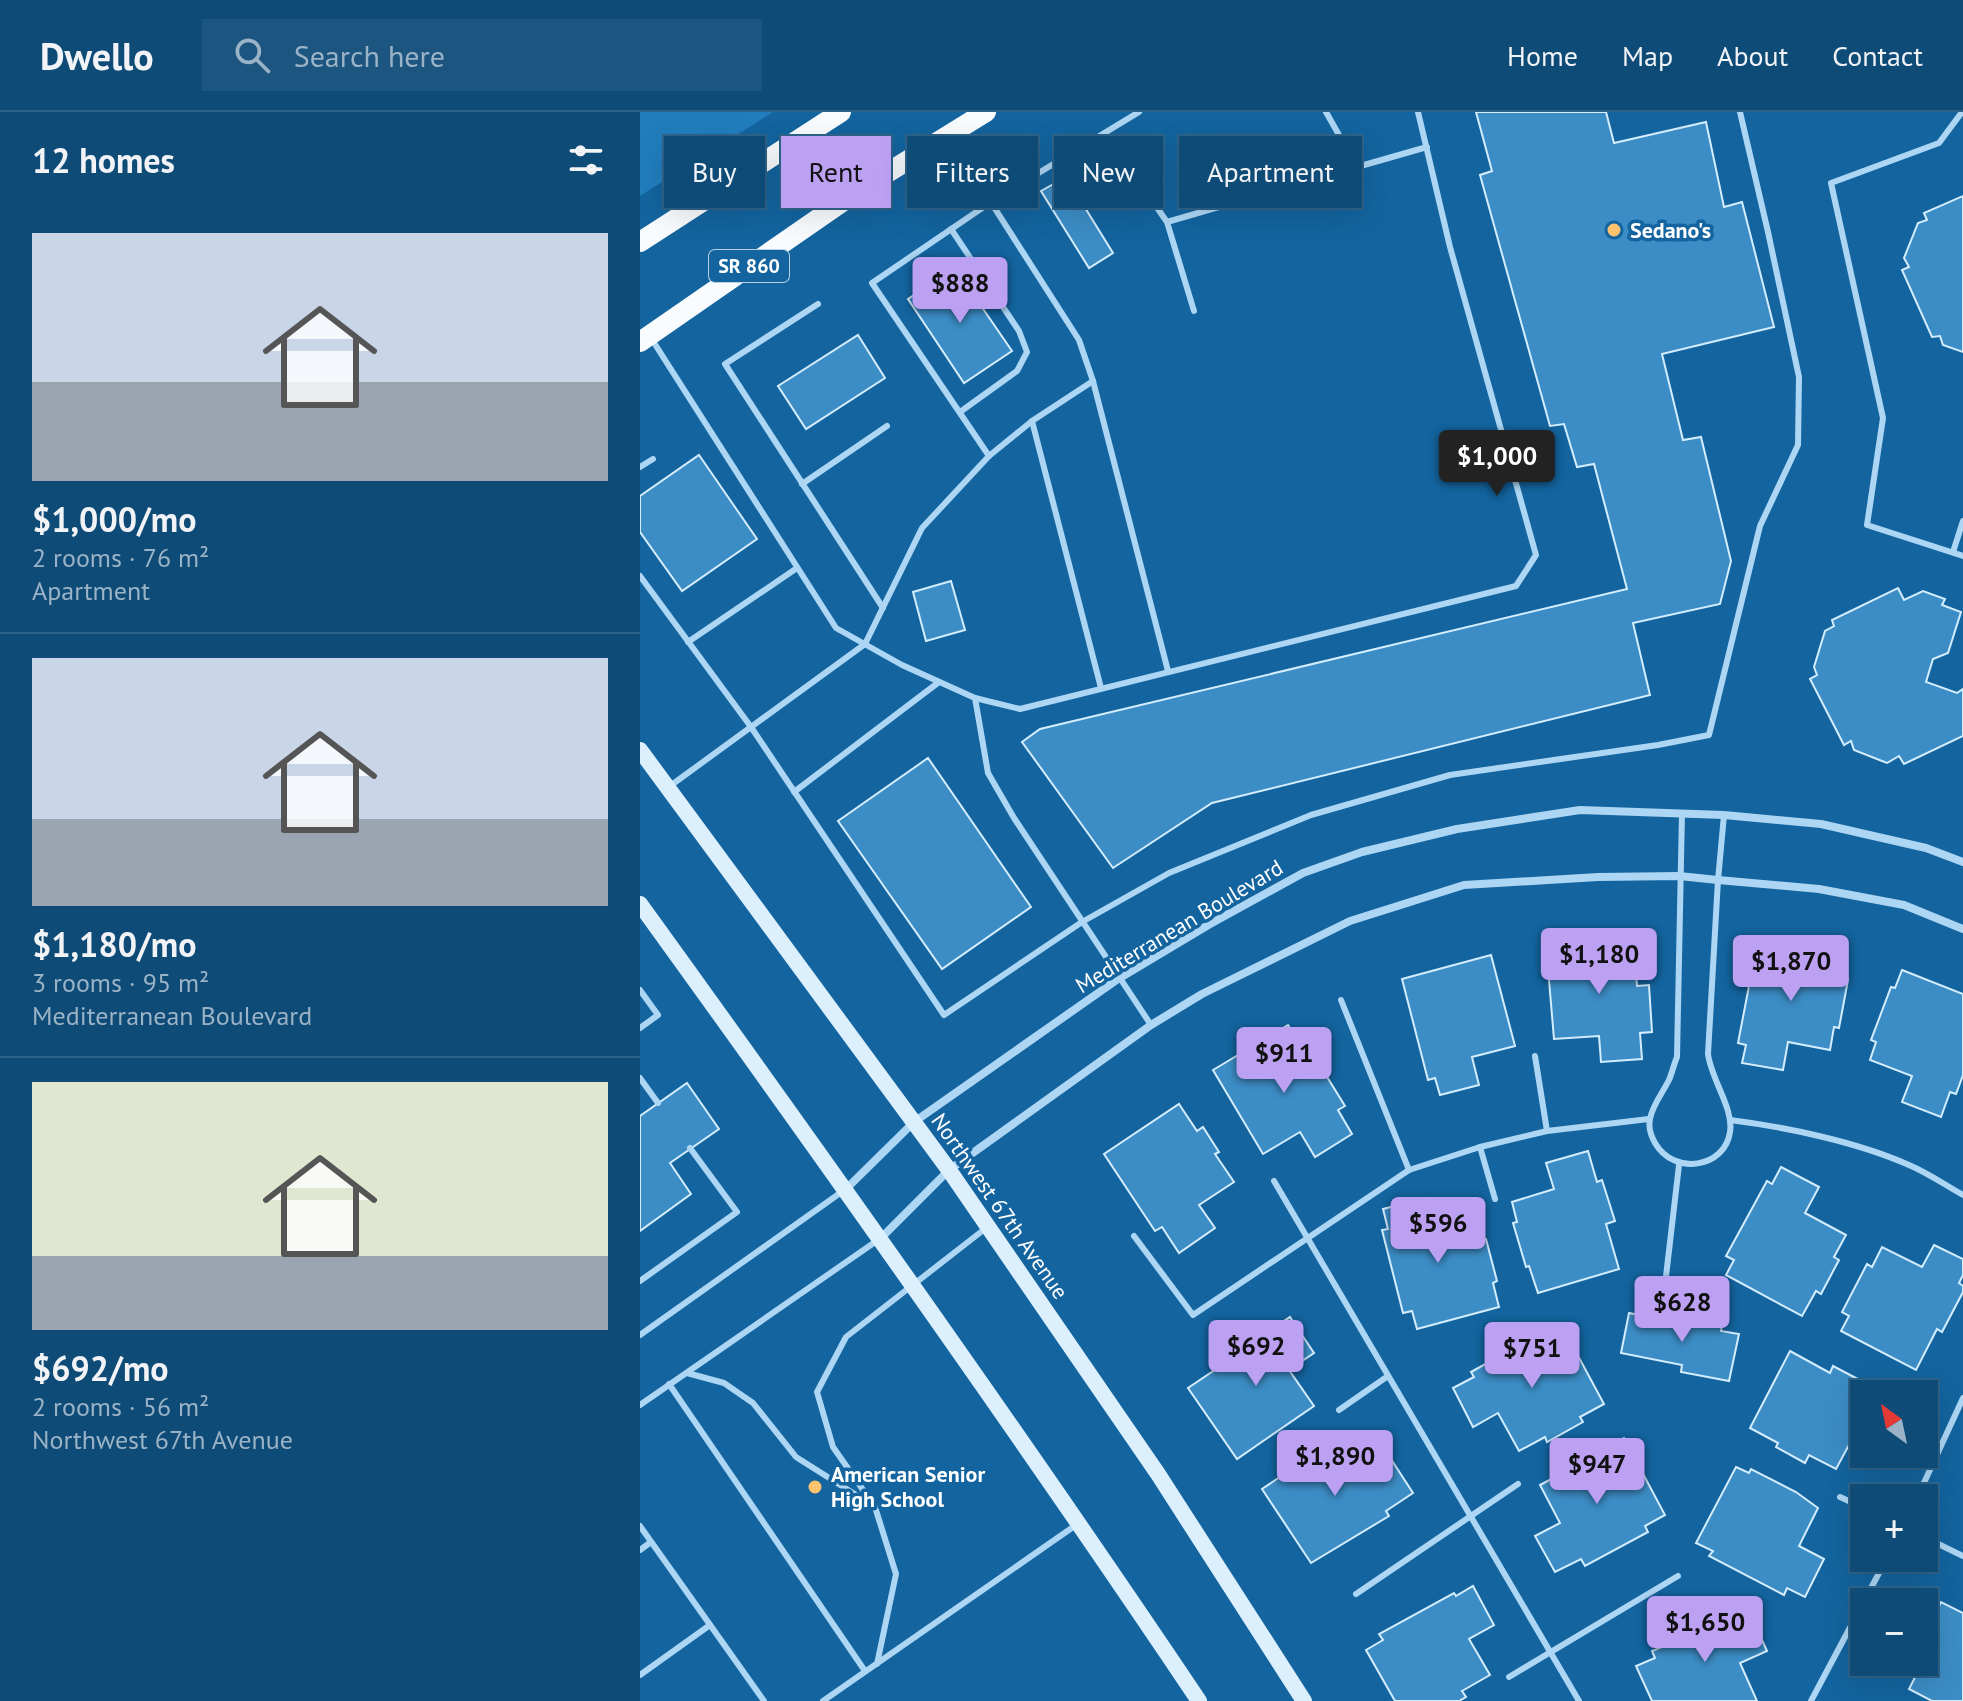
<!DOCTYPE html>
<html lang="en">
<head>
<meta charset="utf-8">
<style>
  body { margin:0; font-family:"PT Sans",sans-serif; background:#1c557f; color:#f1f3f6; height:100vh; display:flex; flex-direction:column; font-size:30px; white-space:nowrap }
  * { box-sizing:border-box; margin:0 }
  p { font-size:26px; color:#9bb3c6 }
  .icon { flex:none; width:44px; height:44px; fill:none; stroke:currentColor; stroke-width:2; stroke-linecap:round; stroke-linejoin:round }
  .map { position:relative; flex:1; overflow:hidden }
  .drawer { display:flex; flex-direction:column; background:#0e4b77; width:640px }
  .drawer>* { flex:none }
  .banner { position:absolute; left:24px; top:24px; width:760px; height:72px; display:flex; gap:16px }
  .needle { width:52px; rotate:327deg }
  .buttons { position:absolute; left:1210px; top:1268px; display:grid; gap:16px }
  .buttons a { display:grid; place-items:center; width:88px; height:88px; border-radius:0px; background:#0e4b77; box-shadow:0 8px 32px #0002,0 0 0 2px #2e6389; font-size:40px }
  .price { position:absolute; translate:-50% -68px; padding:0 18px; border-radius:8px; background:#bca0f2; color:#111; font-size:26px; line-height:52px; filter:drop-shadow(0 2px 4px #0008) }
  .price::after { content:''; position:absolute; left:50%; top:48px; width:24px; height:18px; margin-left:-12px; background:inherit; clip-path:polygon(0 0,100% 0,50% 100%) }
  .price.active { background:#222; color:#fff }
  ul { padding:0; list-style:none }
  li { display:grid; align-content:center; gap:16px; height:424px; padding:0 32px }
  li+li { border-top:2px solid #2e6389 }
  li span { display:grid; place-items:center; height:248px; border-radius:0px; color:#555 }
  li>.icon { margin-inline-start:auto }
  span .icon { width:144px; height:144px; fill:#fffc; stroke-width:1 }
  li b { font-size:34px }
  h2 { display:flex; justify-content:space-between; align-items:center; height:96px; padding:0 32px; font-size:34px }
  .chip { padding:0 28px; border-radius:0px; background:#0e4b77; box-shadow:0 8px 32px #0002,0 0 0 2px #2e6389; font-size:28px; line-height:72px }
  .chip.active { background:#bca0f2; color:#111 }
  header { display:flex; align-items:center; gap:48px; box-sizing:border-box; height:112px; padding:0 40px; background:#0e4b77; border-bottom:2px solid #2e6389 }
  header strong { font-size:38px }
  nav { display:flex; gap:44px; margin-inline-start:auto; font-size:28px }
  .search { width:560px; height:72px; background:#1c557f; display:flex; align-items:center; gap:20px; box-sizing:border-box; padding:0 28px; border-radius:0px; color:#9bb3c6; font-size:30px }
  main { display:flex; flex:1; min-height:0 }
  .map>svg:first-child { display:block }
</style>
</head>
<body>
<header>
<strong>Dwello</strong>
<div class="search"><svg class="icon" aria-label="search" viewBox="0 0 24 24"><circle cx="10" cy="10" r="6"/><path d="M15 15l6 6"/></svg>Search here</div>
<nav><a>Home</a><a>Map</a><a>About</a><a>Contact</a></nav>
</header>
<main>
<section class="drawer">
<h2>12 homes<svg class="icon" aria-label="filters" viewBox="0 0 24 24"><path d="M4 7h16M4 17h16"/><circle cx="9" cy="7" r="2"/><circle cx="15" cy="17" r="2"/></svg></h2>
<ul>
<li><span style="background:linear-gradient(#c9d6e8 60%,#9aa5b1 0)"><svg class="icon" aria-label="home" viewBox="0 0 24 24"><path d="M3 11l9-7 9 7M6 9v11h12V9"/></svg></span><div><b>$1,000/mo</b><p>2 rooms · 76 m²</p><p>Apartment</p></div></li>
<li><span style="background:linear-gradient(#c9d6e8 65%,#9aa5b1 0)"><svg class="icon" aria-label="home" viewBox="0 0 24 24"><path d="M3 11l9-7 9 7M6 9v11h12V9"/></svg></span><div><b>$1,180/mo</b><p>3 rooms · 95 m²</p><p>Mediterranean Boulevard</p></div></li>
<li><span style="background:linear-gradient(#dfe7d0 70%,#9aa5b1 0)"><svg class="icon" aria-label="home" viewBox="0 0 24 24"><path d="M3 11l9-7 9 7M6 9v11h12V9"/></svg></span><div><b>$692/mo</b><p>2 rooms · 56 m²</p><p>Northwest 67th Avenue</p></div></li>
</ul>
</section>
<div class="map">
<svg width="1323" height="1589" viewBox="0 0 1323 1589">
  <rect width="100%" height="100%" fill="#13649f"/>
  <!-- green -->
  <polygon fill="#227dbd" points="0,0 133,0 0,84"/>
  <!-- building -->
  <g fill="#3c8dc6" stroke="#d4edfe" stroke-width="2">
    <polygon points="836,0 966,0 974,31 1066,10 1084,95 1102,90 1134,215 1022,242 1043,328 1061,325 1091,449 1080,492 993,511 1010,583 572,691 473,756 382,630 400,617 987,477 954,352 937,355 924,312 910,314 840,63 852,59"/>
    <polygon points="426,65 473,141 449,156 401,79"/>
    <polygon points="1323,84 1323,240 1303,233 1300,224 1292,225 1262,158 1269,155 1264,146 1278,111 1287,108 1284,101"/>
    <polygon points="315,156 372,239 324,271 268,187"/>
    <polygon points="218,223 245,266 166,317 138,274"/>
    <polygon points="59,343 117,427 42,479 0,420 0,384"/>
    <polygon points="311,469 325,518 286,529 273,480"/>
    <polygon points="1258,476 1264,488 1283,479 1305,487 1302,493 1321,500 1308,541 1293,547 1286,570 1317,581 1323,577 1323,624 1264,652 1259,644 1247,651 1214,638 1211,629 1204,633 1170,567 1177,563 1174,555 1185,519 1194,514 1192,508"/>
    <polygon points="288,646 391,795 302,857 198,709"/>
    <polygon points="993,826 997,874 1009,873 1012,920 1000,921 1002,947 961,950 959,924 914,927 906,833"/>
    <polygon points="1122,830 1206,846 1203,867 1208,868 1199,916 1194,915 1190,938 1148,930 1143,958 1102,951 1106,933 1098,931 1114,848 1119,848"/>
    <polygon points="851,843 875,934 832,945 839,973 800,983 795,966 788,968 762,867"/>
    <polygon points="1262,858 1323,882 1323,963 1316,982 1310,980 1301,1005 1262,990 1272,964 1230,948 1236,930 1231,928 1251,875 1255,876"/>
    <polygon points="648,913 674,956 679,952 705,994 698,998 712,1022 675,1045 660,1020 623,1042 573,958"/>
    <polygon points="47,971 79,1017 30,1051 51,1082 0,1119 0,1004"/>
    <polygon points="539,992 557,1019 563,1015 579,1040 575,1042 594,1070 559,1093 575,1116 539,1141 522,1115 515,1119 464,1042"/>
    <polygon points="948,1039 957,1070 962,1068 975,1109 966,1112 979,1157 898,1181 889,1154 886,1155 873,1111 877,1110 872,1090 914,1077 906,1051"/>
    <polygon points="1141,1055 1179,1075 1165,1101 1206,1123 1194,1145 1199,1148 1181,1182 1176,1179 1162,1204 1086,1163 1094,1148 1086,1144 1127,1069 1132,1072"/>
    <polygon points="785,1086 792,1112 832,1102 839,1128 846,1127 857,1169 853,1171 859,1195 777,1217 772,1199 763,1201 742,1118 748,1117 743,1097"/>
    <polygon points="1294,1133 1323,1147 1323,1163 1319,1171 1323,1174 1323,1180 1302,1220 1297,1217 1276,1258 1201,1219 1209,1204 1202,1200 1227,1152 1232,1155 1242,1135 1282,1155"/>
    <polygon points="1016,1199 1082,1213 1081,1219 1099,1222 1089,1269 1041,1260 1042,1253 981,1241 989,1201 1014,1206"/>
    <polygon points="650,1205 674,1241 649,1258 674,1294 597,1347 548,1276 585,1251 581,1246 616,1222 619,1226"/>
    <polygon points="922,1214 964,1292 940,1305 943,1310 907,1330 905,1325 879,1339 858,1301 833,1315 813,1276 834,1265 831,1260 900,1222"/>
    <polygon points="1150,1239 1190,1261 1193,1254 1233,1275 1230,1280 1233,1282 1224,1282 1224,1324 1216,1320 1196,1357 1169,1343 1165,1351 1136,1335 1138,1331 1110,1316"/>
    <polygon points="701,1324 723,1357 747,1341 773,1381 746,1399 749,1404 671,1451 622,1377"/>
    <polygon points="984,1326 1025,1403 1005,1414 1008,1420 945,1454 941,1447 915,1460 895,1424 920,1411 900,1373 917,1364 914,1359 964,1332 966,1335"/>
    <polygon points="1096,1355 1109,1361 1111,1357 1156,1380 1178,1396 1159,1434 1184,1447 1165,1485 1147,1476 1144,1483 1069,1444 1073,1439 1056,1431"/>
    <polygon points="833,1474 854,1513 829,1527 850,1563 822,1579 826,1585 819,1589 755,1589 726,1538 743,1528 739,1522 814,1481 816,1484"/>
    <polygon points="1283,1488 1298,1496 1301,1490 1323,1501 1323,1589 1292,1589 1269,1577 1289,1538 1284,1535"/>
    <polygon points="1109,1499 1127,1539 1100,1551 1117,1589 1012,1589 996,1554 1015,1546 1012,1539"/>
  </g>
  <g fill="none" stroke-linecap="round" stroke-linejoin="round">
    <!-- lane -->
    <g stroke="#acd6f4" stroke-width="6">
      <polyline points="686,0 717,55 787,35"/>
      <polyline points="1322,0 1299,31 1191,71 1243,306 1227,413 1323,444"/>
      <polyline points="465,21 527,110 717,55"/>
      <polyline points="311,28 439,228 453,269 528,559"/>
      <polyline points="527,110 554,199"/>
      <polyline points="311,117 379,219 387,240 377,259 320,300"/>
      <polyline points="178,192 85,252 243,496"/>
      <polyline points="11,226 196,516 262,553 335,586 348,661 374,706 511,913"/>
      <polyline points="392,309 461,576"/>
      <polyline points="349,344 232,171 351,90 499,0"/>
      <polyline points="0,355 13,347"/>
      <polyline points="162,372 247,314"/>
      <polyline points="1313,440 1323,409"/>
      <polyline points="0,464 111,615 304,903 442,810 529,761 671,703 810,663 1018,633 1069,623 1120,414 1158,333 1159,265 1128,120 1100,0"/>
      <polyline points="48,530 157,456"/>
      <polyline points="335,586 380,597 876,474 896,443 810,135 778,0"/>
      <polyline points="30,674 225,532 282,416 349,344 392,309 453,269"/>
      <polyline points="154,680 299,570"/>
      <path d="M1042 701 1037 945C1034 952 1032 961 1029 968 1023 980 1012 994 1010 1007 1008 1016 1011 1024 1015 1031 1034 1064 1085 1056 1090 1020 1094 997 1071 967 1068 942L1078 768 1084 703"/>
      <polyline points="0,878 18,903 0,916"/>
      <polyline points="701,888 769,1058"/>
      <polyline points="895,944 907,1019"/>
      <polyline points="0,966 18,991"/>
      <path d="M1090 1008C1146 1015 1217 1030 1269 1053 1288 1061 1305 1073 1323 1083"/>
      <polyline points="840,1035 855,1087"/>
      <polyline points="634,1069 939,1589"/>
      <polyline points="494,1124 553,1203 769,1058 840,1035 907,1019 1009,1007"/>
      <polyline points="0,1169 97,1100 50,1036"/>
      <polyline points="1023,1190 1039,1053"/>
      <polyline points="0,1223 203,1079"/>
      <polyline points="47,1261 84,1271 113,1291 156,1345 232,1393"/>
      <polyline points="29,1272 225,1559"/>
      <polyline points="0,1293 238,1128"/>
      <polyline points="699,1298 748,1264"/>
      <polyline points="1200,1385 1224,1396"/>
      <polyline points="1277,1386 1323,1286"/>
      <polyline points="0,1414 124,1589"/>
      <polyline points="1284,1425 1323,1444"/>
      <polyline points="0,1438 11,1430"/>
      <polyline points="716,1482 878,1372"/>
      <polyline points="237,1552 256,1462 235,1395 193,1335 177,1280 206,1225 346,1116"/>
      <polyline points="0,1563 70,1513"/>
      <polyline points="869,1565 1038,1464"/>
      <polyline points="183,1589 436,1413"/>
      <polyline points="1171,1589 1247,1446"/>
    </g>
    <!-- street -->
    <g stroke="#acd6f4" stroke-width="8">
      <polyline points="206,1077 274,1010 478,867 570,812 663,761 722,740 817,717 940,698 1084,703 1181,712 1286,736 1323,750"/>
      <polyline points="241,1126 309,1058 511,913 562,882 710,809 824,773 958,765 1039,764 1078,768 1179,777 1264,793 1323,817"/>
    </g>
    <!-- secondary -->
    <g stroke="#dceffd" stroke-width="16">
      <polyline points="0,638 309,1058 518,1362 664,1589"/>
      <path d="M0 792C190 1055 378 1319 559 1589"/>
    </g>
    <!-- primary -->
    <g stroke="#f9fcff" stroke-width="20">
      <polyline points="0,130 201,0"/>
      <polyline points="0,230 218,79 346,0"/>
    </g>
  </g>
  <!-- markers -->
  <g fill="#ffc26f" stroke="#13649f" stroke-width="3">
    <circle cx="974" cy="118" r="8"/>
    <circle cx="175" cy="1375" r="8"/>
  </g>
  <g text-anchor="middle" stroke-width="7" stroke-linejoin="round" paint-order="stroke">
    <!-- shield labels -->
    <rect fill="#13649f" stroke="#b8d0e2" stroke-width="2" x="69" y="138" width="80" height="32" rx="6"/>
    <g font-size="20" font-weight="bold" fill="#fff">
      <text x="109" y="161">SR 860</text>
    </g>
    <!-- poi labels -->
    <g font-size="22" font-weight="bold" fill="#fff" stroke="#13649f" text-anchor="start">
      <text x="990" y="126">Sedano's</text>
      <text x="191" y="1370">American Senior<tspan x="191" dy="25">High School</tspan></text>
    </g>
    <!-- street labels -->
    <g font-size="22" fill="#fff" stroke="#13649f">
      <text transform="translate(539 814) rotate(-31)" y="8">Mediterranean Boulevard</text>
      <text transform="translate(360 1094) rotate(55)" y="8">Northwest 67th Avenue</text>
    </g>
  </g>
</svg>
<div class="buttons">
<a><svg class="needle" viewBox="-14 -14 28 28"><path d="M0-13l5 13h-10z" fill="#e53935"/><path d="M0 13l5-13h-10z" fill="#9bb3c6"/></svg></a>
<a>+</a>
<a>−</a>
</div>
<b class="price" style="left:320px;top:213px">$888</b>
<b class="price active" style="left:857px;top:386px">$1,000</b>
<b class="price" style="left:959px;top:884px">$1,180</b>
<b class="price" style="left:1151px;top:891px">$1,870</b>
<b class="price" style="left:644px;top:983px">$911</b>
<b class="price" style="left:798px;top:1153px">$596</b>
<b class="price" style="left:1042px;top:1232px">$628</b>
<b class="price" style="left:616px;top:1276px">$692</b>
<b class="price" style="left:892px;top:1278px">$751</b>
<b class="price" style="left:695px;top:1386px">$1,890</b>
<b class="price" style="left:957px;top:1394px">$947</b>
<b class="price" style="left:1065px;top:1552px">$1,650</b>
<div class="banner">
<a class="chip">Buy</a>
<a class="chip active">Rent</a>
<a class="chip">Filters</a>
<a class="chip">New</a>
<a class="chip">Apartment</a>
</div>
</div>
</main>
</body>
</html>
